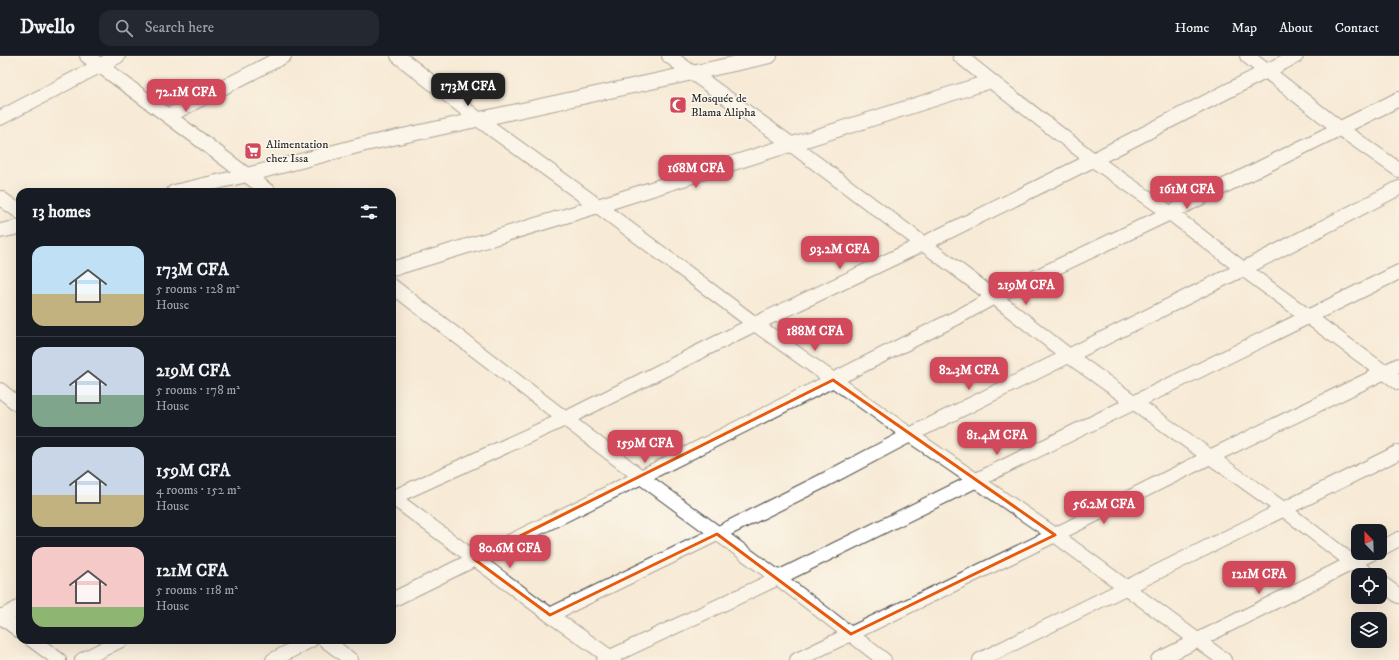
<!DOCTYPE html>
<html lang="en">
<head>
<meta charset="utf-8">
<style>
  body { margin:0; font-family:"IM FELL DW Pica",serif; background:#242831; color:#f1f3f6; height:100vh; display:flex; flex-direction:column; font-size:15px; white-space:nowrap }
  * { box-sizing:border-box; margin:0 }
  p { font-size:13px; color:#9ea1a6 }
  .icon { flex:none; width:22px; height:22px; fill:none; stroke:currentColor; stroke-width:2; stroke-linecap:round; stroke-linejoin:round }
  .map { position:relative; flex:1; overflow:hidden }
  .side { position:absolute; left:16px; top:132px; width:380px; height:456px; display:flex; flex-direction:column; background:#171b24; border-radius:12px; box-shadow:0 4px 16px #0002 }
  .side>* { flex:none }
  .needle { width:26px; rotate:337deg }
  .controls { position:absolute; left:1351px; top:468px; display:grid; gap:8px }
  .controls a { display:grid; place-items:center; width:36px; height:36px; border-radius:8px; background:#171b24; box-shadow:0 4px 16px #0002; font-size:20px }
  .price { position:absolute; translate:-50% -34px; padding:0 9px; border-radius:8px; background:#d1495b; color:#fff; font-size:13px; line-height:26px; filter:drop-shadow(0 1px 2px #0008) }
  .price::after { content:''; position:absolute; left:50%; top:24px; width:12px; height:9px; margin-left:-6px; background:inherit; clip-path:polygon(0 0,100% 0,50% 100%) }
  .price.current { background:#222; color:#fff }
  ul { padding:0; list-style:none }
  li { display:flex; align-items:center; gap:12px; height:100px; padding:0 16px }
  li+li { border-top:1px solid #363941 }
  li span { display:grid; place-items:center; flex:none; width:112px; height:80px; border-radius:12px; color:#555 }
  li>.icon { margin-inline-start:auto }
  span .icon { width:48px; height:48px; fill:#fffc; stroke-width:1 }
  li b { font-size:17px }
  h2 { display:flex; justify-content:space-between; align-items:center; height:48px; padding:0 16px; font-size:17px }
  header { display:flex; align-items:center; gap:24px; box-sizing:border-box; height:56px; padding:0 20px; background:#171b24; border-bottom:1px solid #363941 }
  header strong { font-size:19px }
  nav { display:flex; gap:22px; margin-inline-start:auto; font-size:14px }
  .search { width:280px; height:36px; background:#242831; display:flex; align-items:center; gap:10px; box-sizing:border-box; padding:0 14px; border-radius:12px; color:#9ea1a6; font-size:15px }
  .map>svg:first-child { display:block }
</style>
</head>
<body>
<header>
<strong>Dwello</strong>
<div class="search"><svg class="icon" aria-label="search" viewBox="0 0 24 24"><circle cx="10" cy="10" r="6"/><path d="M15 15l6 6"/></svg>Search here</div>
<nav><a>Home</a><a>Map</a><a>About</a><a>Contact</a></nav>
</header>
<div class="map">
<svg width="1399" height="604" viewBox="0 0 1399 604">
  <rect width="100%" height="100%" fill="#fbf7ec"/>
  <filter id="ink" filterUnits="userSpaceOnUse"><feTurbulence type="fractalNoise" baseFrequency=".025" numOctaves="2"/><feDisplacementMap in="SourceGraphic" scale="8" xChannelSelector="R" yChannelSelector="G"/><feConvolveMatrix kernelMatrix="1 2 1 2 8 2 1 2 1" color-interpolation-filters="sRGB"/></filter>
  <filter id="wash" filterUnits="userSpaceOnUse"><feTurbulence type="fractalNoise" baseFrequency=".012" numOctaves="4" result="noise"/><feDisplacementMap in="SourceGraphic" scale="16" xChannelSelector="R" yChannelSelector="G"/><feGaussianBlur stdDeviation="0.9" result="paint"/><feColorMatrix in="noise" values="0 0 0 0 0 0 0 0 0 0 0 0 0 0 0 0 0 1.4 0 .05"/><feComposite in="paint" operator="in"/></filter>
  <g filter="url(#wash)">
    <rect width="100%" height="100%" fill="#f7ebd7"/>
  </g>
  <g filter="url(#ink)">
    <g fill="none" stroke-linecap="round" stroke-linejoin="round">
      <!-- minor casing -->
      <g stroke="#4a4845" stroke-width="16">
        <g id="minor">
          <polyline points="87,0 203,86 269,136"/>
          <polyline points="398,0 478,63 598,150 755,268 910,379 1055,479 1224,604"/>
          <polyline points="669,0 792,89 994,241 1069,300 1283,453 1369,519"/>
          <polyline points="960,0 991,25 1093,104 1170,157 1243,213 1399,327"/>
          <polyline points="1247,0 1339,72 1399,114"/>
          <polyline points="168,60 284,0"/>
          <polyline points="0,62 118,0"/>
          <polyline points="174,136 247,119 361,89 770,0"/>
          <polyline points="0,142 20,156"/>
          <polyline points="0,175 20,171"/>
          <polyline points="392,213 598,150 991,25"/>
          <polyline points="392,230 641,421 778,522 884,604"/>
          <polyline points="0,334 20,350"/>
          <polyline points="392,441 550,559 614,604"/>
          <polyline points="392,442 565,363 755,268 923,188 1093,104 1296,0"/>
          <polyline points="1380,493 1399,483"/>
          <polyline points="1380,526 1399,540"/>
          <polyline points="392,544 641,421 958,261 994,241 1170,157 1399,43"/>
          <polyline points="550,559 717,478 819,427 910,379 1243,213 1399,132"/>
          <polyline points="0,560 20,575"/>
          <polyline points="0,562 20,551"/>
          <polyline points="32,584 59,604"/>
          <polyline points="325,584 351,604"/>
          <polyline points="82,604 121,584"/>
          <polyline points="273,604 311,584"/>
          <polyline points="604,604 778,522 1399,216"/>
          <polyline points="797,604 1055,479 1210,401 1399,309"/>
          <polyline points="980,604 1399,396"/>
          <polyline points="1158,604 1372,497"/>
        </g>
      </g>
      <!-- minor -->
      <use href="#minor" stroke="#fff" stroke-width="14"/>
    </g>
  </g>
  <!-- marked area -->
  <path d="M0 0H1399V604H0ZM833 324 1055 479 851 578 717 478 550 559 474 503Z" fill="#f7ebd7" fill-opacity=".55" fill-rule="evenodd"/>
  <path fill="none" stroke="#e8590c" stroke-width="3" stroke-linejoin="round" d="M833 324 1055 479 851 578 717 478 550 559 474 503Z"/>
  <!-- icons -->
  <defs>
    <g id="mosque-square" transform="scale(0.9)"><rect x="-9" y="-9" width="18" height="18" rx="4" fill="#d1495b" stroke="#fbf7ec"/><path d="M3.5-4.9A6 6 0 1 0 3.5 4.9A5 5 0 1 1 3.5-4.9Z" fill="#fff"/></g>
    <g id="supermarket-square" transform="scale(0.9)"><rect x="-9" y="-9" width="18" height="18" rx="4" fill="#d1495b" stroke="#fbf7ec"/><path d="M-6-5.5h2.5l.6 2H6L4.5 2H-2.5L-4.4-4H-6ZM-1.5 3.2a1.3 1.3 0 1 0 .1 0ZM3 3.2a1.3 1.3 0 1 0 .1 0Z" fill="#fff"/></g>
  </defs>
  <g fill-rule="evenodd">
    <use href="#mosque-square" x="678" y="49"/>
    <use href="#supermarket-square" x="253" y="95"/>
  </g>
  <g text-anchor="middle" stroke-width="3" stroke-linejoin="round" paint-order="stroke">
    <!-- poi labels -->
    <g font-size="12" fill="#2b2b2b" stroke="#fbf7ec" text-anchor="start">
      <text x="691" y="46">Mosquée de<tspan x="691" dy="14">Blama Alipha</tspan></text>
      <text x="266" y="92">Alimentation<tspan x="266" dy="14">chez Issa</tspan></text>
    </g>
  </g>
</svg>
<div class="controls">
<a><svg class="needle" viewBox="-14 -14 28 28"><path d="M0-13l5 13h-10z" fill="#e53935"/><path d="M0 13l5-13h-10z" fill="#9ea1a6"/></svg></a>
<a><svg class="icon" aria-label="locate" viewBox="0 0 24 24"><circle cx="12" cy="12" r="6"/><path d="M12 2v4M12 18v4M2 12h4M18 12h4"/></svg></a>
<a><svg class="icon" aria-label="layers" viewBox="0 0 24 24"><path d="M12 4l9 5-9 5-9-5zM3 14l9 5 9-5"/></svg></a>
</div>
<b class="price current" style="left:468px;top:51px">173M CFA</b>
<b class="price" style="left:186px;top:57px">72.1M CFA</b>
<b class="price" style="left:696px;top:133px">168M CFA</b>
<b class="price" style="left:1187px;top:154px">161M CFA</b>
<b class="price" style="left:840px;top:214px">93.2M CFA</b>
<b class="price" style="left:1026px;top:250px">219M CFA</b>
<b class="price" style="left:815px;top:296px">188M CFA</b>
<b class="price" style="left:969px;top:335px">82.3M CFA</b>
<b class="price" style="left:997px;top:400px">81.4M CFA</b>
<b class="price" style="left:645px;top:408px">159M CFA</b>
<b class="price" style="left:1104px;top:469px">56.2M CFA</b>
<b class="price" style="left:510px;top:513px">80.6M CFA</b>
<b class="price" style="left:1259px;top:539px">121M CFA</b>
<section class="side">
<h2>13 homes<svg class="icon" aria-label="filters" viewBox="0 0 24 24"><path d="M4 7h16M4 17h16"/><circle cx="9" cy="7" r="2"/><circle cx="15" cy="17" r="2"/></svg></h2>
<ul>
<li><span style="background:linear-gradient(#bfe0f5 60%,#c2b280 0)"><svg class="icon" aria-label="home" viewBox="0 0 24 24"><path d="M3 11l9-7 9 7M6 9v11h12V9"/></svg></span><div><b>173M CFA</b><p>5 rooms · 128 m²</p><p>House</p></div></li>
<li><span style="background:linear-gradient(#c9d6e8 60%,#7fa58c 0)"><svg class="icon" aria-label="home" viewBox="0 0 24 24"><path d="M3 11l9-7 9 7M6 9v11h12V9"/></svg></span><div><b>219M CFA</b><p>5 rooms · 178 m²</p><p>House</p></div></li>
<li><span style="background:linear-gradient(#c9d6e8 60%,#c2b280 0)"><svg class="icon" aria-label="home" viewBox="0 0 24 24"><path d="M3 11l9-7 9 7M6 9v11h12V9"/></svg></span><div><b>159M CFA</b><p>4 rooms · 152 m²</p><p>House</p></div></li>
<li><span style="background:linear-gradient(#f6c9c9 75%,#8fb573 0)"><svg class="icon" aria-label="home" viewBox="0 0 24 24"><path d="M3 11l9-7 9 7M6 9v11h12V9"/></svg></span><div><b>121M CFA</b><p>5 rooms · 118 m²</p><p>House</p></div></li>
</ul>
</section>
</div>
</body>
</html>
